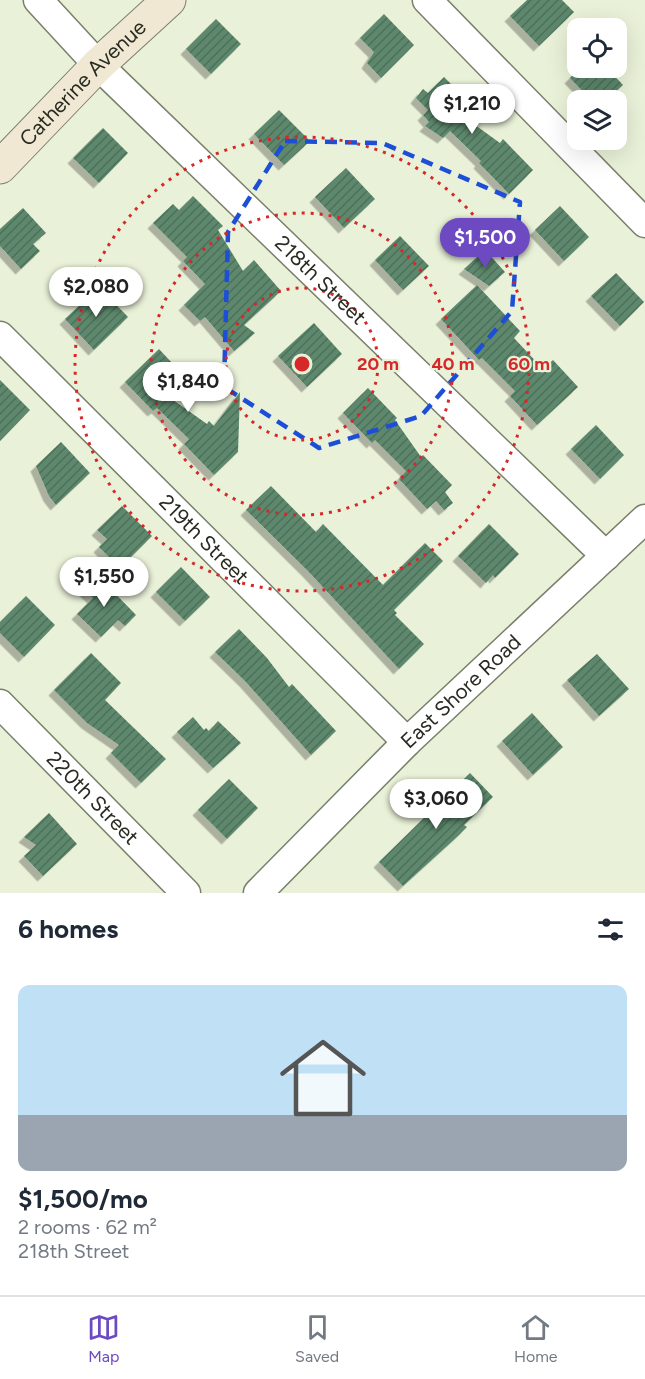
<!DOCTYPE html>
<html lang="en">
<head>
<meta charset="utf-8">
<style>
  body { margin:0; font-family:Figtree,sans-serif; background:#f6f6f7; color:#1f2937; height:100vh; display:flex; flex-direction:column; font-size:22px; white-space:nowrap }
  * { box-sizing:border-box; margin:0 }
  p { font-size:20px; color:#747a83 }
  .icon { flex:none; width:33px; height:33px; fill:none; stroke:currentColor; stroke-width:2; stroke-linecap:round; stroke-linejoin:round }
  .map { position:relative; height:893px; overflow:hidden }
  .details { display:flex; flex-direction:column; background:#fff; flex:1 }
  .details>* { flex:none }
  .buttons { position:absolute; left:567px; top:18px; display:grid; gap:12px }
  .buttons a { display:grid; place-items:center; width:60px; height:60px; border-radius:12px; background:#fff; box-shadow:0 6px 24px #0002; font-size:30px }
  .price { position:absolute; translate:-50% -51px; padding:0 14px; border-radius:21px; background:#fff; color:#222; font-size:20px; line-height:39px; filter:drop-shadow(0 2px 3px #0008) }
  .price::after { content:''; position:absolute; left:50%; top:36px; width:18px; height:14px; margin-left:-9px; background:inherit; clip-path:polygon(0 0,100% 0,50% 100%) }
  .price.selected { background:#6d49c2; color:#fff }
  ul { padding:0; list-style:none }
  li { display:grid; align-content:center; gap:12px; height:318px; padding:0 18px }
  li span { display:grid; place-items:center; height:186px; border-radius:12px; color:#555 }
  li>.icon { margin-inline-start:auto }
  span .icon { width:108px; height:108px; fill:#fffc; stroke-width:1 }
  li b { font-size:26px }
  h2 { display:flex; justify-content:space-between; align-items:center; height:72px; padding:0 18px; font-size:26px }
  .menu { display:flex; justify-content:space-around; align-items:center; height:84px; border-top:2px solid #e0e1e3; background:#fff; font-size:16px; color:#747a83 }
  .menu a { display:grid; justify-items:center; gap:3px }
  .menu .selected { color:#6d49c2 }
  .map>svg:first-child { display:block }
</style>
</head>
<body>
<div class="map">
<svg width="645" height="893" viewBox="0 0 645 893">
  <defs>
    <pattern id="building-hatch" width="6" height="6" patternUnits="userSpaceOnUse" patternTransform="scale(1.5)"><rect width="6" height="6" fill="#5d886d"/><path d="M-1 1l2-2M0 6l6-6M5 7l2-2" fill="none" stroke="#4d6f59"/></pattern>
    <filter id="shadow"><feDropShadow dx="-5.5" dy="5.5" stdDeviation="0" flood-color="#0004"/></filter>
  </defs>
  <rect width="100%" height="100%" fill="#e9f1d8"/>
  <!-- building -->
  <g fill="url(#building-hatch)" filter="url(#shadow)">
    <polygon points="527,0 562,0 574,12 539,46 510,16"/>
    <polygon points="384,14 414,45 381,78 367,63 374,52 360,38"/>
    <polygon points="216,19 241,44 211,74 186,49"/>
    <polygon points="580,68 607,68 623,85 607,100 591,100 570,78"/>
    <polygon points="444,77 474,107 464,117 500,143 503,139 533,170 509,194 479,163 481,161 450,131 443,138 425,126 429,122 423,115 428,110 416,98 423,89 428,93"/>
    <polygon points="279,110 310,141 284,165 254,134"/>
    <polygon points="103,128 128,153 99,183 73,158"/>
    <polygon points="346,168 375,199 344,228 315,197"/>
    <polygon points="193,196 223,226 218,230 243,271 254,260 281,291 244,325 255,333 234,351 205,317 200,321 184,305 205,284 183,261 187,257 153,223 173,204 179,210"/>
    <polygon points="560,206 589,237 564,261 535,230"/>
    <polygon points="23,208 46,233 33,244 40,251 21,269 0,246 0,229"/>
    <polygon points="400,236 429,266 403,290 375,260"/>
    <polygon points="485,250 505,272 489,286 464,269"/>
    <polygon points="616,273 644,302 620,326 591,296"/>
    <polygon points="477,285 520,331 514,338 543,369 553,360 578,387 537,425 510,396 515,391 482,358 479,360 441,319"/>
    <polygon points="99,287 128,317 94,350 65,319"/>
    <polygon points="314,323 342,354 307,387 278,356"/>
    <polygon points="159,349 188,380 169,397 207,424 209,421 214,426 240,392 238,452 214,475 184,444 189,439 157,408 153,411 125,382"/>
    <polygon points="0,380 30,410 0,441"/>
    <polygon points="368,388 397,418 395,420 421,457 423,455 452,485 445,492 453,503 444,510 436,501 427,509 399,479 406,471 375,440 372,443 343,413"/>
    <polygon points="596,425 624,455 600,479 571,449"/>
    <polygon points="61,442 90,473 56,505 49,496 36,466"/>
    <polygon points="271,486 316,532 323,524 383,585 425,543 443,561 394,610 397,613 395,615 424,644 399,669 308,571 246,510"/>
    <polygon points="122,506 152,536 120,568 99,547 107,539 97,530"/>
    <polygon points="489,524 519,554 495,578 493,575 486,583 458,556"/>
    <polygon points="181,567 210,597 185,621 156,592"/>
    <polygon points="96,574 136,615 125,626 118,620 101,637 77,614 93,598 82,588"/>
    <polygon points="26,596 55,625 24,657 0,633 0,622"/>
    <polygon points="239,629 267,658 289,687 292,684 336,731 311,755 245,681 215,652"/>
    <polygon points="91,653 121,683 105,700 166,759 141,783 111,753 119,745 87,723 54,690"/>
    <polygon points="597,654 629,689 599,716 567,680"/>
    <polygon points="532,713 563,747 533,775 502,741"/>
    <polygon points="193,717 204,730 206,728 209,731 218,721 241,743 213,768 177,732"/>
    <polygon points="470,773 493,797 464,825 467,827 458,836 403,886 379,862"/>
    <polygon points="229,779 258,808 227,839 198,810"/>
    <polygon points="49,813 77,844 43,876 24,856 36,845 24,837"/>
  </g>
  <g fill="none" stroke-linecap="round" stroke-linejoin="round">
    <!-- street casing -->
    <g stroke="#797f6a" stroke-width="31">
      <g id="street">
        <path id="s1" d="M38 0 98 65 606 556"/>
        <polyline points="427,0 645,223"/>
        <path id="s2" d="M0 336 407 742"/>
        <path id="s3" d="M0 704 186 893"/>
        <path id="s4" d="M258 893 407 742 645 519"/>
      </g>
    </g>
    <!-- secondary casing -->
    <g stroke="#797f6a" stroke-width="35">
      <g id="secondary">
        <path id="s5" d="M0 167 98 65 169 0"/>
      </g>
    </g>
    <!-- street -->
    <use href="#street" stroke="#fff" stroke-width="28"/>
    <!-- secondary -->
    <use href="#secondary" stroke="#f1e8d4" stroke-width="33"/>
  </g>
  <!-- marked area -->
  <path fill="none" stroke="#1d4ed8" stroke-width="4.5" stroke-dasharray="12 8" stroke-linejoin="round" d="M285 141 382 143 520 202 512 311 421 416 319 448 224 387 228 232Z"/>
  <!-- distance rings -->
  <g fill="none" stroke="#d62828" stroke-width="3" stroke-dasharray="3 6">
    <circle cx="302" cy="364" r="76"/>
    <circle cx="302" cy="364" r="151"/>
    <circle cx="302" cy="364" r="227"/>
  </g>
  <g text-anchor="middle" stroke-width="4.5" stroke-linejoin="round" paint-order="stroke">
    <!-- street labels -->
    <g font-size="21" fill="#292c23" stroke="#e9f1d8">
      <text dy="7" stroke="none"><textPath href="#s5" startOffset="118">Catherine Avenue</textPath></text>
      <text dy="7" stroke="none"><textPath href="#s1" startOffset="398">218th Street</textPath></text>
      <text dy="7" stroke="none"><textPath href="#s2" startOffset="288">219th Street</textPath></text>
      <text dy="7" stroke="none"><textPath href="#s4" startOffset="286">East Shore Road</textPath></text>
      <text dy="7" stroke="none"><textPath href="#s3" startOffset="132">220th Street</textPath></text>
    </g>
  </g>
  <circle cx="302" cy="364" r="9" fill="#d62828" stroke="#e9f1d8" stroke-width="3"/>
  <g font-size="18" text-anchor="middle" font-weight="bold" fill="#d62828" stroke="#e9f1d8" stroke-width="4.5" stroke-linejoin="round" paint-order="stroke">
    <text x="378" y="370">20 m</text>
    <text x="453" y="370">40 m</text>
    <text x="529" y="370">60 m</text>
  </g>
</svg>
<div class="buttons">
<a><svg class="icon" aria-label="locate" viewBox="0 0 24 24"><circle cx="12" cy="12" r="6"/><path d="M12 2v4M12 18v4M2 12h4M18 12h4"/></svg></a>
<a><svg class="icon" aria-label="layers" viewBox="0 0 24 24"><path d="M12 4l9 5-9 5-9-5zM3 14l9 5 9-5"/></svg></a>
</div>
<b class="price" style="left:472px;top:135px">$1,210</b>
<b class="price selected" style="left:485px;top:269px">$1,500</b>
<b class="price" style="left:96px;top:318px">$2,080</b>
<b class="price" style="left:188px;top:413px">$1,840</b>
<b class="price" style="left:104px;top:608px">$1,550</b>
<b class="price" style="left:436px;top:830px">$3,060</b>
</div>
<section class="details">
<h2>6 homes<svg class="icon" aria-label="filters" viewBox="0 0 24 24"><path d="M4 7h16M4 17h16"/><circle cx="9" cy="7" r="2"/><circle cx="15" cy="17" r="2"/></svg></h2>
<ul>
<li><span style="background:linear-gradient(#bfe0f5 70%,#9aa5b1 0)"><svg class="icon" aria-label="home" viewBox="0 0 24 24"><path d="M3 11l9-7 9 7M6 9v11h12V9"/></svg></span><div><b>$1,500/mo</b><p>2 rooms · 62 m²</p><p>218th Street</p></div></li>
</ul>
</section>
<nav class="menu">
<a class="selected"><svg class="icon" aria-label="map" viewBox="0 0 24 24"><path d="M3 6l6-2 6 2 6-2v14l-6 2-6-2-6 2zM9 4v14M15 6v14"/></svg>Map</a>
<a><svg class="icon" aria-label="saved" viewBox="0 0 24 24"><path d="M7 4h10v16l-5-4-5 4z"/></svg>Saved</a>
<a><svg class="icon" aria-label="home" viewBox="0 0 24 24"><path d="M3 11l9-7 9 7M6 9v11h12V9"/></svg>Home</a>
</nav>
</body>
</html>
